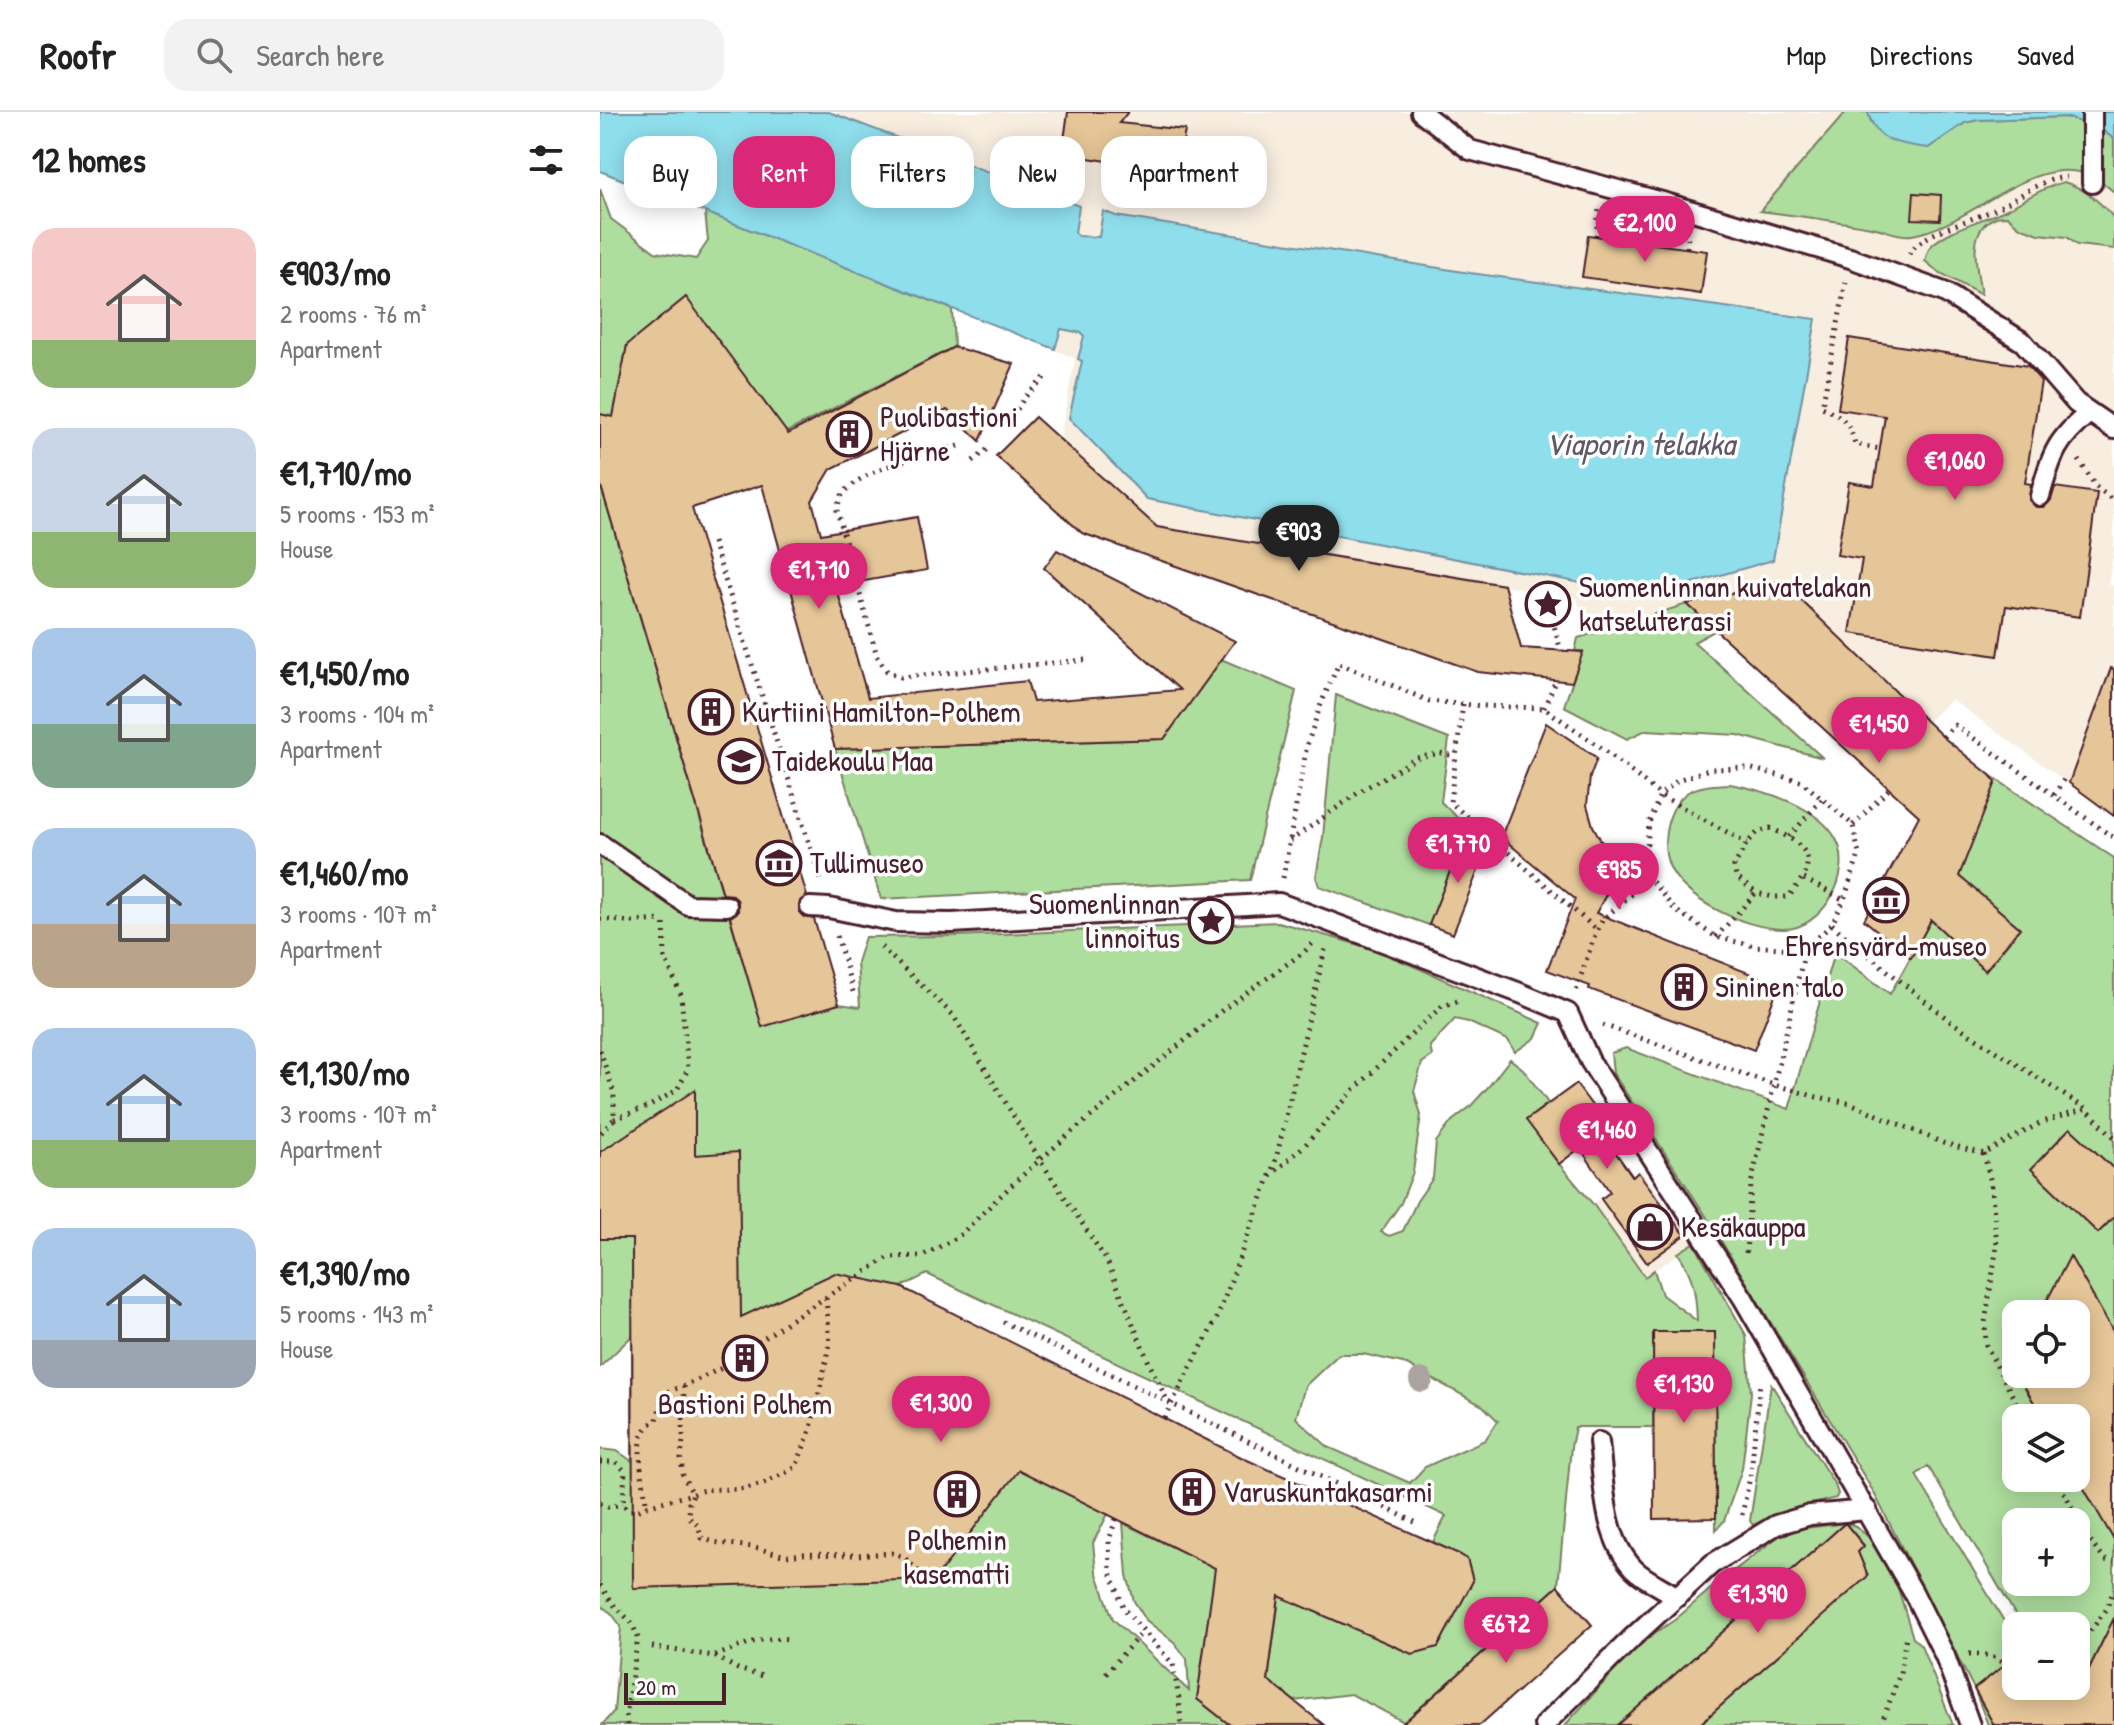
<!DOCTYPE html>
<html lang="en">
<head>
<meta charset="utf-8">
<style>
  body { margin:0; font-family:"Patrick Hand",sans-serif; background:#f2f2f2; color:#222; height:100vh; display:flex; flex-direction:column; font-size:30px; white-space:nowrap }
  * { box-sizing:border-box; margin:0 }
  p { font-size:26px; color:#767676 }
  .icon { flex:none; width:44px; height:44px; fill:none; stroke:currentColor; stroke-width:2; stroke-linecap:round; stroke-linejoin:round }
  .map { position:relative; flex:1; overflow:hidden }
  .side { display:flex; flex-direction:column; background:#fff; width:600px }
  .side>* { flex:none }
  .top-card { position:absolute; left:24px; top:24px; width:760px; height:72px; display:flex; gap:16px }
  .tools { position:absolute; left:1402px; top:1188px; display:grid; gap:16px }
  .tools a { display:grid; place-items:center; width:88px; height:88px; border-radius:16px; background:#fff; box-shadow:0 4px 20px #0003; font-size:40px }
  .scale { position:absolute; left:24px; bottom:20px; width:102px; box-sizing:border-box; padding-left:8px; border:4px solid #4a1f2b; border-top:0; font-size:22px; line-height:28px; white-space:nowrap; color:#4a1f2b; -webkit-text-stroke:6px #fff; paint-order:stroke }
  .price { position:absolute; translate:-50% -68px; padding:0 18px; border-radius:28px; background:#db2777; color:#fff; font-size:26px; line-height:52px; filter:drop-shadow(0 2px 4px #0008) }
  .price::after { content:''; position:absolute; left:50%; top:48px; width:24px; height:18px; margin-left:-12px; background:inherit; clip-path:polygon(0 0,100% 0,50% 100%) }
  .price.active { background:#222; color:#fff }
  ul { padding:0; list-style:none }
  li { display:flex; align-items:center; gap:24px; height:200px; padding:0 32px }
  li span { display:grid; place-items:center; flex:none; width:224px; height:160px; border-radius:24px; color:#555 }
  li>.icon { margin-inline-start:auto }
  span .icon { width:96px; height:96px; fill:#fffc; stroke-width:1 }
  li b { font-size:34px }
  h2 { display:flex; justify-content:space-between; align-items:center; height:96px; padding:0 32px; font-size:34px }
  .pill { padding:0 28px; border-radius:24px; background:#fff; box-shadow:0 4px 20px #0003; font-size:28px; line-height:72px }
  .pill.active { background:#db2777; color:#fff }
  header { display:flex; align-items:center; gap:48px; box-sizing:border-box; height:112px; padding:0 40px; background:#fff; border-bottom:2px solid #e0e0e0 }
  header strong { font-size:38px }
  nav { display:flex; gap:44px; margin-inline-start:auto; font-size:28px }
  .search { width:560px; height:72px; background:#f2f2f2; display:flex; align-items:center; gap:20px; box-sizing:border-box; padding:0 28px; border-radius:24px; color:#767676; font-size:30px }
  main { display:flex; flex:1; min-height:0 }
  .map>svg:first-child { display:block }
</style>
</head>
<body>
<header>
<strong>Roofr</strong>
<div class="search"><svg class="icon" aria-label="search" viewBox="0 0 24 24"><circle cx="10" cy="10" r="6"/><path d="M15 15l6 6"/></svg>Search here</div>
<nav><a>Map</a><a>Directions</a><a>Saved</a></nav>
</header>
<main>
<section class="side">
<h2>12 homes<svg class="icon" aria-label="filters" viewBox="0 0 24 24"><path d="M4 7h16M4 17h16"/><circle cx="9" cy="7" r="2"/><circle cx="15" cy="17" r="2"/></svg></h2>
<ul>
<li><span style="background:linear-gradient(#f6c9c9 70%,#8fb573 0)"><svg class="icon" aria-label="home" viewBox="0 0 24 24"><path d="M3 11l9-7 9 7M6 9v11h12V9"/></svg></span><div><b>€903/mo</b><p>2 rooms · 76 m²</p><p>Apartment</p></div></li>
<li><span style="background:linear-gradient(#c9d6e8 65%,#8fb573 0)"><svg class="icon" aria-label="home" viewBox="0 0 24 24"><path d="M3 11l9-7 9 7M6 9v11h12V9"/></svg></span><div><b>€1,710/mo</b><p>5 rooms · 153 m²</p><p>House</p></div></li>
<li><span style="background:linear-gradient(#a9c7e8 60%,#7fa58c 0)"><svg class="icon" aria-label="home" viewBox="0 0 24 24"><path d="M3 11l9-7 9 7M6 9v11h12V9"/></svg></span><div><b>€1,450/mo</b><p>3 rooms · 104 m²</p><p>Apartment</p></div></li>
<li><span style="background:linear-gradient(#a9c7e8 60%,#b9a48a 0)"><svg class="icon" aria-label="home" viewBox="0 0 24 24"><path d="M3 11l9-7 9 7M6 9v11h12V9"/></svg></span><div><b>€1,460/mo</b><p>3 rooms · 107 m²</p><p>Apartment</p></div></li>
<li><span style="background:linear-gradient(#a9c7e8 70%,#8fb573 0)"><svg class="icon" aria-label="home" viewBox="0 0 24 24"><path d="M3 11l9-7 9 7M6 9v11h12V9"/></svg></span><div><b>€1,130/mo</b><p>3 rooms · 107 m²</p><p>Apartment</p></div></li>
<li><span style="background:linear-gradient(#a9c7e8 70%,#9aa5b1 0)"><svg class="icon" aria-label="home" viewBox="0 0 24 24"><path d="M3 11l9-7 9 7M6 9v11h12V9"/></svg></span><div><b>€1,390/mo</b><p>5 rooms · 143 m²</p><p>House</p></div></li>
</ul>
</section>
<div class="map">
<svg width="1514" height="1613" viewBox="0 0 1514 1613">
  <rect width="100%" height="100%" fill="#fff"/>
  <filter id="ink" filterUnits="userSpaceOnUse"><feTurbulence type="fractalNoise" baseFrequency=".0125" numOctaves="2"/><feDisplacementMap in="SourceGraphic" scale="16" xChannelSelector="R" yChannelSelector="G"/><feConvolveMatrix kernelMatrix="1 2 1 2 8 2 1 2 1" color-interpolation-filters="sRGB"/></filter>
  <g filter="url(#ink)">
    <!-- built -->
    <g fill="#f7eee0">
      <polygon points="0,0 894,0 929,3 932,0 1268,0 1271,10 1328,36 1365,11 1514,27 1514,440 1508,472 1514,474 1514,704 1351,587 1328,610 1181,468 1087,492 987,523 977,486 557,415 460,327 475,246 0,59"/>
      <polygon points="1041,1058 1094,1131 1045,1165 993,1092"/>
    </g>
    <!-- green -->
    <g fill="#aede9e" stroke="#7c7e64" stroke-width="2" fill-rule="evenodd">
      <path d="M1246 0H1268L1271 10 1328 36 1365 11 1378 8 1466 5 1501 17 1514 27V80C1508 75 1501 68 1494 65 1435 36 1372 114 1312 123 1301 125 1288 119 1276 116 1238 109 1198 104 1160 99Z"/>
      <path d="M1464 70C1486 77 1499 89 1514 106V137L1477 133 1467 125 1439 122 1420 115 1407 104C1402 104 1398 104 1394 106 1365 119 1378 159 1381 183L1337 159 1325 149C1327 143 1327 137 1333 132 1353 115 1383 109 1407 97 1427 87 1441 76 1464 70Z"/>
      <polygon points="0,77 11,107 55,140 96,147 108,129 105,100 352,197 354,235 187,320 27,233 13,305 0,302"/>
      <path d="M0 371 162 914 239 892 260 895 257 850 265 825 356 824 678 810 777 838 942 911 935 926 915 940 908 928 868 910 855 907 830 934 832 944 822 951 814 979 821 1003 813 1060 801 1091 781 1120 789 1124 803 1119 817 1089 833 1066 836 1030 852 1009 870 995 889 974 910 947 923 957 948 991 927 1008 959 1052 993 1092 1045 1165 1054 1158 1062 1183 1097 1209C1096 1181 1094 1165 1078 1141L1094 1131 1146 1223 1151 1281 1142 1357 1124 1409 1116 1418 1115 1220H1054L1053 1315H975L971 1335 958 1474 804 1610 751 1582 694 1589 668 1568 678 1494 614 1468 597 1587 630 1613H2L14 1599 21 1514 11 1501 0 1493V1337L17 1339 32 1349V1224L0 1255ZM327 1162 846 1404 833 1430 867 1447 873 1469 838 1535 812 1542 618 1457 523 1411 527 1463 534 1489 546 1508 574 1530 587 1547 589 1579 513 1507 496 1459 493 1431 508 1402 301 1175ZM739 1242H763L803 1251 883 1294 898 1309 885 1328 825 1355 810 1371 728 1335 696 1306 705 1274Z"/>
      <polygon points="1087,492 1116,518 1094,530 1223,646 1138,623 1046,618 1027,627 964,594 983,539 975,539 978,526"/>
      <polygon points="621,547 696,579 650,768 281,787 235,637 564,627"/>
      <polygon points="736,583 849,627 841,690 861,709 864,724 829,813 719,774 716,765 723,725"/>
      <path d="M1390 663 1514 746V1515L1504 1526 1482 1571 1476 1572V1514H1422L1328 1354 1316 1363 1416 1529V1545L1374 1577 1394 1613H1388L1374 1577 1273 1379 1106 1104 1013 961 1011 941 1026 936 1189 997 1231 851 1237 842 1290 882 1335 801 1359 764ZM1416 1202H1476V1262H1416ZM1416 1306H1476V1366H1416ZM1416 1410H1476V1470H1416Z"/>
      <path d="M1130 672C1164 678 1218 694 1236 727 1255 761 1222 819 1182 817 1145 816 1084 789 1069 753 1060 730 1067 695 1088 680 1100 673 1116 673 1130 672Z"/>
      <polygon points="1171,1272 1235,1373 1238,1382 1236,1386 1185,1399 1153,1413 1150,1409"/>
      <polygon points="1245,1411 1018,1613 965,1613 1040,1531 1076,1507 1114,1474 1179,1424 1205,1416 1245,1411 1253,1413 1277,1431 1293,1459 1313,1526 1321,1533 1353,1613 1099,1613 1267,1464 1258,1440 1264,1433"/>
    </g>
    <!-- water -->
    <g fill="#8fdeec" stroke="#73929f" stroke-width="2">
      <polygon points="0,0 229,0 479,94 475,121 478,124 499,125 503,99 516,104 870,161 1216,207 1173,448 1048,484 547,387 469,306 482,249 478,247 484,224 481,221 461,217 455,237 0,59"/>
      <path d="M1268 0H1514V27L1501 17 1466 5 1378 8 1365 11 1328 36C1300 32 1277 32 1268 0Z"/>
    </g>
    <!-- building -->
    <g fill="#e5c698" stroke="#4a1f2b" stroke-width="2">
      <polygon points="468,0 528,0 519,11 585,18 578,60 462,42"/>
      <polygon points="1314,81 1341,83 1340,108 1312,107"/>
      <polygon points="988,123 1107,139 1101,182 982,165"/>
      <polygon points="86,185 188,322 354,235 414,252 380,329 347,298 231,357 212,389 221,422 317,405 327,458 236,474 268,586 427,569 433,590 580,578 444,456 457,438 635,529 564,627 235,637 162,373 92,396 207,784 200,789 199,800 204,805 214,807 239,892 162,915 130,805 138,800 138,789 133,783 123,782 0,371 0,302 13,305 27,233"/>
      <polygon points="1249,226 1428,254 1441,269 1425,371 1431,372 1429,388 1436,395 1444,395 1451,388 1455,375 1497,381 1480,505 1406,494 1398,544 1250,521 1262,447 1237,443 1249,370 1274,374 1285,304 1238,297"/>
      <polygon points="435,305 557,415 904,473 921,536 983,540 972,570 878,560 482,421 396,344"/>
      <polygon points="1175,470 1182,470 1343,625 1390,663 1396,670 1359,764 1420,816 1385,859 1331,808 1311,846 1264,808 1319,704 1087,492"/>
      <polygon points="1511,556 1514,557 1514,704 1469,671"/>
      <polygon points="946,611 997,646 990,665 987,693 993,714 1004,734 1023,752 996,801 1179,873 1154,938 989,877 990,874 947,858 975,787 901,725"/>
      <polygon points="864,724 888,733 853,822 829,813"/>
      <polygon points="976,972 1008,1015 1001,1020 1033,1065 1038,1060 1085,1123 1047,1151 1001,1087 1010,1080 980,1036 959,1052 926,1008"/>
      <polygon points="95,978 95,1043 139,1040 141,1205 235,1161 301,1175 645,1347 859,1442 867,1447 873,1469 838,1535 812,1542 679,1484 668,1568 724,1613 630,1613 597,1587 615,1456 419,1358 335,1467 33,1476 32,1127 0,1127 0,1040"/>
      <polygon points="1470,1016 1514,1057 1514,1105 1498,1121 1431,1057"/>
      <polygon points="1470,1144 1514,1221 1514,1428 1476,1363 1476,1306 1443,1306 1417,1262 1476,1262 1476,1202 1440,1202"/>
      <polygon points="1053,1220 1115,1220 1116,1406 1054,1407"/>
      <polygon points="1244,1412 1246,1412 1264,1434 1258,1440 1268,1464 1099,1613 1018,1613"/>
      <polygon points="958,1474 992,1513 880,1613 801,1613"/>
      <polygon points="1514,1506 1514,1613 1394,1613 1374,1577 1416,1544 1416,1574 1476,1574 1476,1572 1482,1571"/>
    </g>
    <g fill="none" stroke-linecap="round" stroke-linejoin="round">
      <!-- service casing -->
      <g stroke="#4a1f2b" stroke-width="24">
        <g id="service">
          <polyline points="821,0 870,38 1066,91 1250,146 1344,180 1423,230 1476,291 1514,317"/>
          <polyline points="1492,71 1492,0"/>
          <path d="M1440 384C1452 342 1455 329 1489 301"/>
          <polyline points="0,732 88,793 127,794"/>
          <polyline points="210,795 229,796 296,810 352,811 679,791 920,881 968,901 990,949 1143,1186 1313,1480 1345,1544 1370,1613"/>
          <path d="M999 1330C1004 1371 1003 1425 1034 1457 1045 1468 1064 1476 1077 1485"/>
          <polyline points="944,1613 1033,1525 1112,1452 1176,1413 1210,1403 1267,1398"/>
        </g>
      </g>
      <!-- path -->
      <g stroke="#4a1f2b" stroke-width="5" stroke-dasharray="2 6" stroke-linecap="butt">
        <polyline points="996,124 999,97"/>
        <polyline points="1087,136 1088,121"/>
        <path d="M1309 142C1322 119 1373 109 1397 96 1422 85 1437 68 1466 65"/>
        <path d="M1246 170 1222 295C1242 304 1250 311 1255 332L1280 337"/>
        <polyline points="409,311 424,286 447,263"/>
        <path d="M359 334C326 343 264 355 243 382 239 387 238 393 237 399L277 544 287 559 301 565 486 548"/>
        <polyline points="1479,348 1496,375 1514,389"/>
        <polyline points="373,349 388,337"/>
        <polyline points="113,430 222,772"/>
        <polyline points="948,492 961,539"/>
        <polyline points="863,592 850,690 997,818"/>
        <polyline points="944,596 956,568"/>
        <polyline points="1343,625 1355,613 1514,726"/>
        <polyline points="1454,683 1464,667"/>
        <polyline points="1253,713 1290,676"/>
        <polyline points="1189,725 1222,687"/>
        <polyline points="690,729 762,678 817,646 840,641 855,644"/>
        <polyline points="683,766 707,633 721,592 739,551 829,589 882,594 944,596 1006,639 1060,683 1147,731"/>
        <polyline points="1204,767 1244,788"/>
        <polyline points="0,807 32,810 63,808"/>
        <polyline points="1232,812 1248,827 1350,909 1486,997 1514,1025"/>
        <polyline points="237,824 254,883"/>
        <path d="M1116 825 1156 781 1173 785H1188C1220 748 1211 735 1170 716L1158 720 1147 731 1134 754 1136 765 1156 781"/>
        <polyline points="281,835 353,903 440,1048 507,1149 550,1253 568,1290"/>
        <polyline points="976,878 995,823 1003,807 1050,767"/>
        <polyline points="1003,913 1175,973 1217,985 1250,991 1343,1031 1384,1042 1442,1010 1486,997"/>
        <polyline points="0,938 14,981 14,1007 0,1022"/>
        <polyline points="14,1007 48,995 77,978 88,957 81,883 65,846 64,808"/>
        <polyline points="1384,1042 1391,1071 1397,1133 1385,1211 1386,1233 1424,1306"/>
        <polyline points="670,1064 705,1033 754,978 814,920 842,894 861,888"/>
        <polyline points="1146,1141 1151,1072 1205,838 1232,812 1244,788 1259,743 1253,713 1201,669 1149,656 1110,657 1078,668 1060,683 1049,711 1046,746 1050,767 1075,798 1116,825 1154,834 1205,838"/>
        <path d="M226 1186 230 1232 211 1316 196 1355C178 1365 158 1376 136 1377 121 1378 106 1375 93 1382L46 1394C46 1369 27 1322 57 1308L63 1281 84 1274 122 1256 187 1210 289 1145 322 1144 358 1125 416 1069 472 1020 625 896 704 840 715 829"/>
        <polyline points="403,1210 819,1412"/>
        <polyline points="84,1274 83,1328 81,1346 83,1364 93,1382 89,1391 88,1404 98,1413 102,1426 113,1430 152,1435 186,1444 204,1442 254,1443 292,1441 304,1445 319,1460"/>
        <polyline points="564,1306 618,1204 676,1047 725,837"/>
        <polyline points="0,1350 16,1350 25,1359 23,1392 28,1398 39,1398 46,1394"/>
        <polyline points="1456,1366 1494,1435 1505,1448 1514,1450"/>
        <polyline points="0,1391 8,1395 23,1392"/>
        <polyline points="1142,1403 1151,1360 1160,1270"/>
        <polyline points="516,1407 509,1428 510,1457 524,1497 573,1552 579,1587 581,1613"/>
        <polyline points="0,1473 12,1491 32,1511 38,1526 26,1602 27,1613"/>
        <polyline points="52,1535 114,1544 138,1557 162,1564"/>
        <polyline points="1476,1538 1506,1498 1514,1477"/>
        <path d="M1369 1542C1383 1542 1396 1542 1405 1553"/>
        <path d="M115 1544C141 1534 161 1524 189 1527"/>
        <polyline points="506,1561 543,1519"/>
        <polyline points="1281,1613 1300,1561 1306,1524"/>
      </g>
      <!-- service -->
      <use href="#service" stroke="#fff" stroke-width="18"/>
    </g>
    <!-- trees -->
    <circle fill="#aca39e" cx="821" cy="1268" r="12"/>
  </g>
  <!-- icons -->
  <defs>
    <g id="building-ring" transform="scale(2.3)"><circle r="9.5" fill="#fff" stroke="#4a1f2b" stroke-width="1.5"/><path d="M-4-6H4V6H1V3H-1V6H-4ZM-2.5-4.3h1.7v1.8h-1.7ZM.8-4.3h1.7v1.8H.8ZM-2.5-1h1.7V.8h-1.7ZM.8-1h1.7V.8H.8Z" fill="#4a1f2b"/></g>
    <g id="sight-ring" transform="scale(2.3)"><circle r="9.5" fill="#fff" stroke="#4a1f2b" stroke-width="1.5"/><path d="M0-6L1.8-2.2L6-1.7L2.9 1.2L3.7 5.4L0 3.3L-3.7 5.4L-2.9 1.2L-6-1.7L-1.8-2.2Z" fill="#4a1f2b"/></g>
    <g id="school-ring" transform="scale(2.3)"><circle r="9.5" fill="#fff" stroke="#4a1f2b" stroke-width="1.5"/><path d="M0-5L7-2L0 1L-7-2ZM-4 1L0 2.5L4 1V4Q0 6-4 4Z" fill="#4a1f2b"/></g>
    <g id="museum-ring" transform="scale(2.3)"><circle r="9.5" fill="#fff" stroke="#4a1f2b" stroke-width="1.5"/><path d="M0-6L6-3V-2H-6V-3ZM-5-1h2V3h-2ZM-1-1h2V3h-2ZM3-1h2V3H3ZM-6 4H6V6H-6Z" fill="#4a1f2b"/></g>
    <g id="shop-ring" transform="scale(2.3)"><circle r="9.5" fill="#fff" stroke="#4a1f2b" stroke-width="1.5"/><path d="M-5-2.5h2.3a2.7 3.5 0 0 1 5.4 0H5L5.5 6h-11ZM-1.5-2.5h3a1.5 2.3 0 0 0-3 0Z" fill="#4a1f2b"/></g>
  </defs>
  <g fill-rule="evenodd">
    <use href="#building-ring" x="249" y="322"/>
    <use href="#sight-ring" x="948" y="492"/>
    <use href="#building-ring" x="111" y="600"/>
    <use href="#school-ring" x="141" y="649"/>
    <use href="#museum-ring" x="179" y="751"/>
    <use href="#museum-ring" x="1286" y="788"/>
    <use href="#sight-ring" x="611" y="809"/>
    <use href="#building-ring" x="1084" y="875"/>
    <use href="#shop-ring" x="1050" y="1115"/>
    <use href="#building-ring" x="145" y="1246"/>
    <use href="#building-ring" x="592" y="1380"/>
    <use href="#building-ring" x="357" y="1382"/>
  </g>
  <g text-anchor="middle" stroke-width="7" stroke-linejoin="round" paint-order="stroke">
    <!-- poi labels -->
    <g font-size="30" fill="#4a1f2b" stroke="#fff" text-anchor="start">
      <text x="280" y="315">Puolibastioni<tspan x="280" dy="34">Hjärne</tspan></text>
      <text x="979" y="485">Suomenlinnan kuivatelakan<tspan x="979" dy="34">katseluterassi</tspan></text>
      <text x="142" y="610">Kurtiini Hamilton-Polhem</text>
      <text x="172" y="659">Taidekoulu Maa</text>
      <text x="210" y="761">Tullimuseo</text>
      <text x="580" y="802" text-anchor="end">Suomenlinnan<tspan x="580" dy="34">linnoitus</tspan></text>
      <text x="1286" y="844" text-anchor="middle">Ehrensvärd-museo</text>
      <text x="1115" y="885">Sininen talo</text>
      <text x="1081" y="1125">Kesäkauppa</text>
      <text x="145" y="1302" text-anchor="middle">Bastioni Polhem</text>
      <text x="623" y="1390">Varuskuntakasarmi</text>
      <text x="357" y="1438" text-anchor="middle">Polhemin<tspan x="357" dy="34">kasematti</tspan></text>
    </g>
    <!-- water labels -->
    <g font-size="32" font-style="italic" fill="#5f5865" stroke="#fff">
      <text x="1040" y="343">Viaporin telakka</text>
    </g>
  </g>
</svg>
<div class="tools">
<a><svg class="icon" aria-label="locate" viewBox="0 0 24 24"><circle cx="12" cy="12" r="6"/><path d="M12 2v4M12 18v4M2 12h4M18 12h4"/></svg></a>
<a><svg class="icon" aria-label="layers" viewBox="0 0 24 24"><path d="M12 4l9 5-9 5-9-5zM3 14l9 5 9-5"/></svg></a>
<a>+</a>
<a>−</a>
</div>
<div class="scale">20 m</div>
<b class="price" style="left:1045px;top:152px">€2,100</b>
<b class="price" style="left:1355px;top:390px">€1,060</b>
<b class="price active" style="left:699px;top:461px">€903</b>
<b class="price" style="left:219px;top:499px">€1,710</b>
<b class="price" style="left:1279px;top:653px">€1,450</b>
<b class="price" style="left:858px;top:773px">€1,770</b>
<b class="price" style="left:1019px;top:799px">€985</b>
<b class="price" style="left:1007px;top:1059px">€1,460</b>
<b class="price" style="left:1084px;top:1313px">€1,130</b>
<b class="price" style="left:341px;top:1332px">€1,300</b>
<b class="price" style="left:1158px;top:1523px">€1,390</b>
<b class="price" style="left:906px;top:1553px">€672</b>
<div class="top-card">
<a class="pill">Buy</a>
<a class="pill active">Rent</a>
<a class="pill">Filters</a>
<a class="pill">New</a>
<a class="pill">Apartment</a>
</div>
</div>
</main>
</body>
</html>
